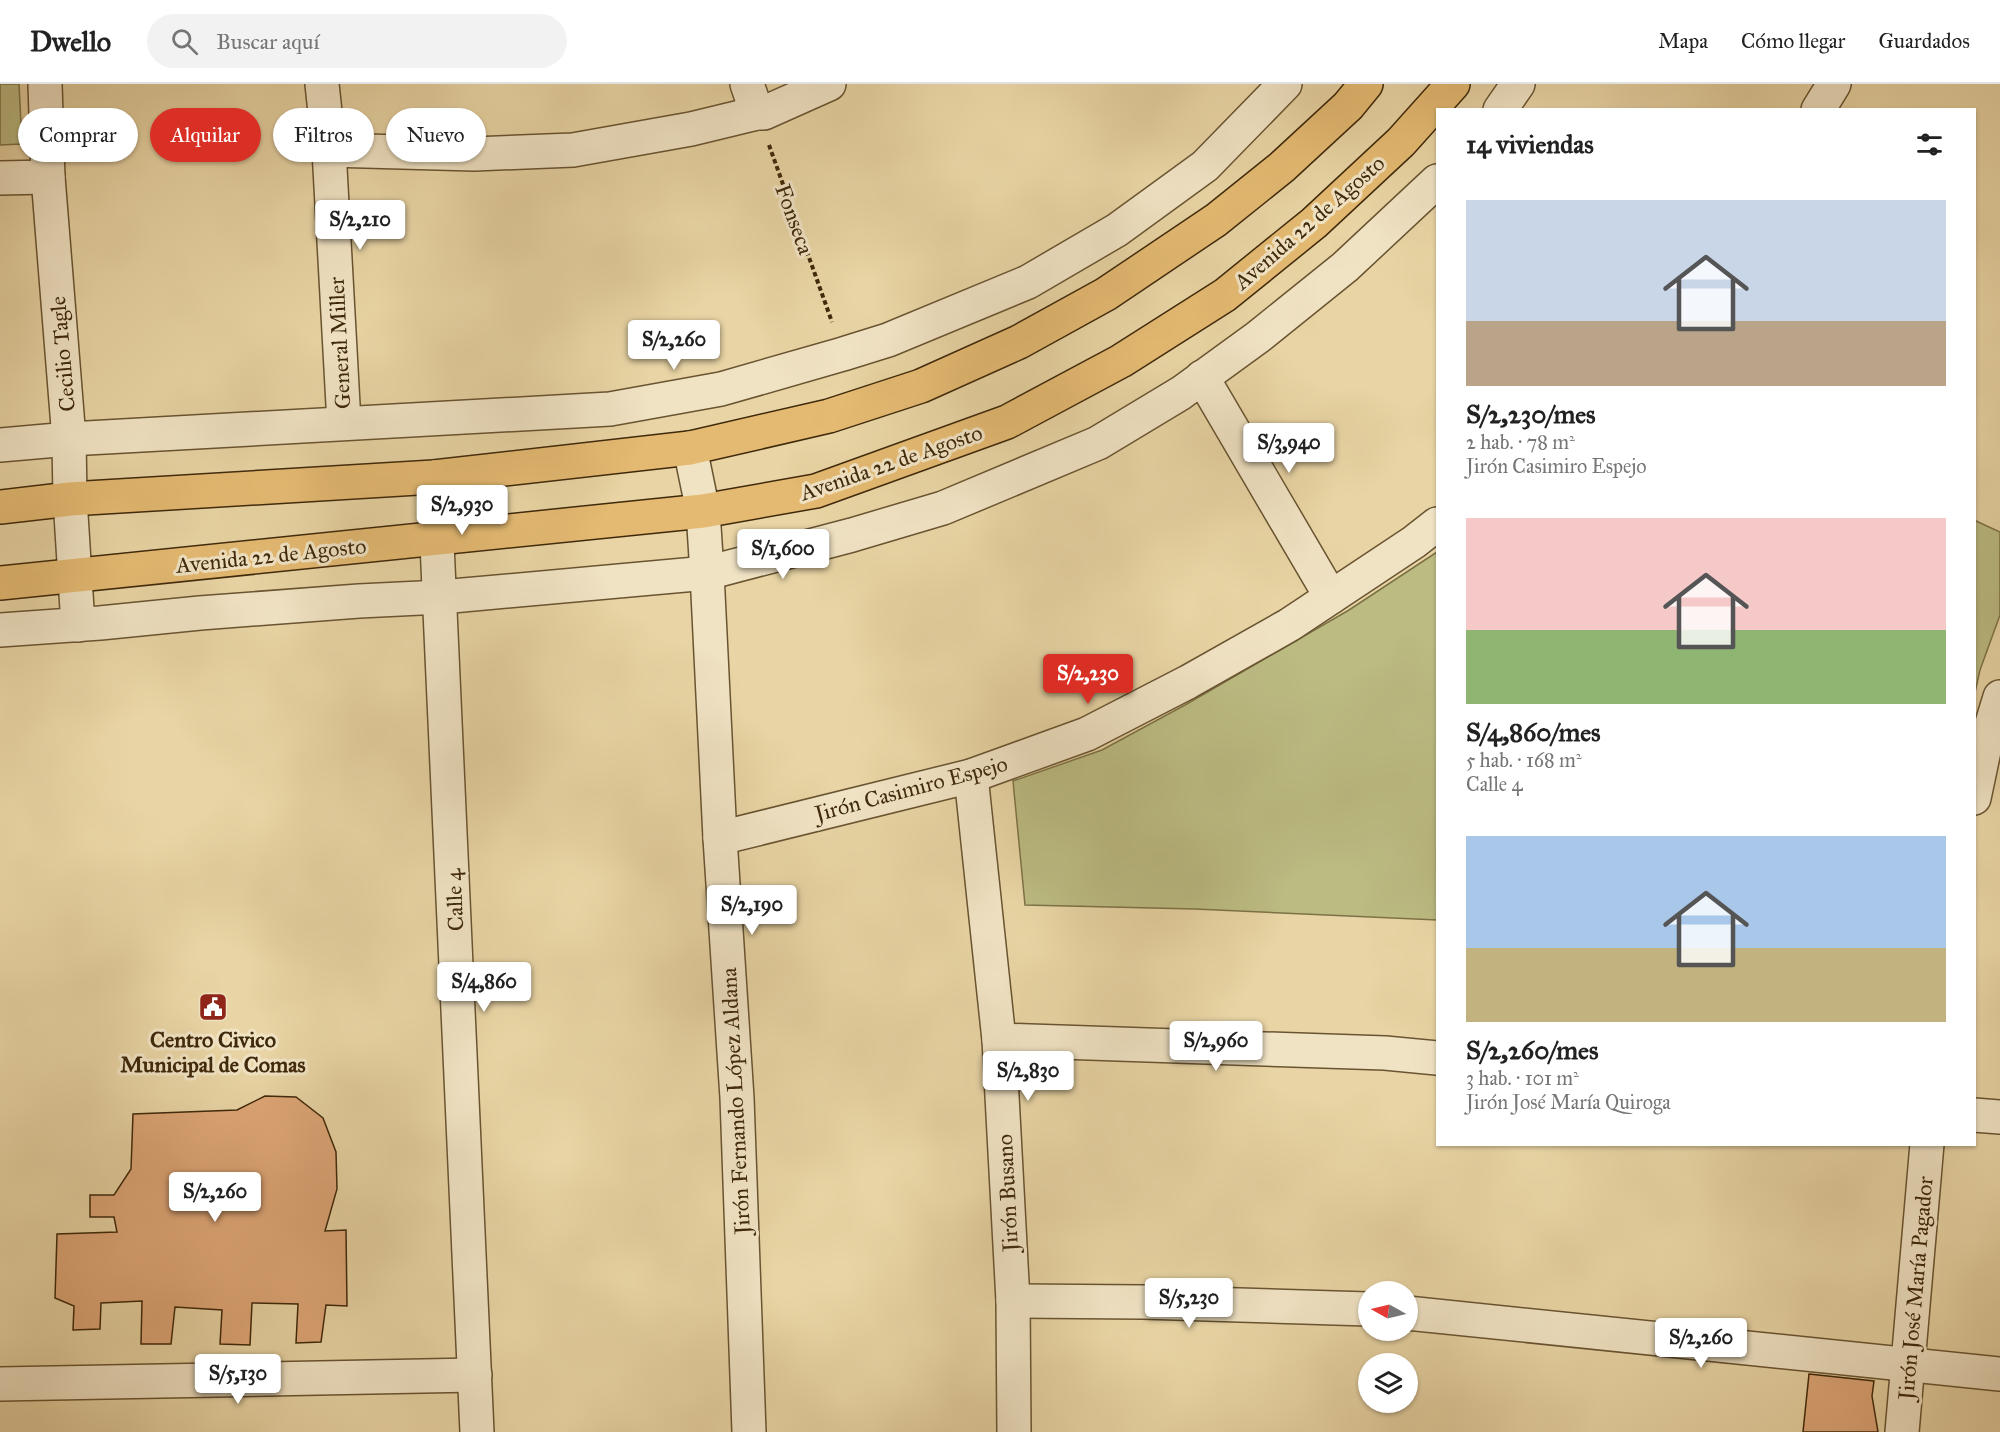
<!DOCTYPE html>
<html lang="es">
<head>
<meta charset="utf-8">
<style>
  body { margin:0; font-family:"IM FELL Great Primer",serif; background:#f2f2f2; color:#222; height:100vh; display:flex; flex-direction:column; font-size:22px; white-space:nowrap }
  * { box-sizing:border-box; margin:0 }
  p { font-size:20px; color:#767676 }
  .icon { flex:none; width:33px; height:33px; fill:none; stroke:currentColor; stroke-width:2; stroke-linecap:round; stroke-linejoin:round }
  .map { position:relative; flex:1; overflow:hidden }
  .panel { position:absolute; left:1436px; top:24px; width:540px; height:1038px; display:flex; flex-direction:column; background:#fff; border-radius:0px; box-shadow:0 2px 4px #0004 }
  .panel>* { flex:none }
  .guide { position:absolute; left:18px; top:24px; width:570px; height:54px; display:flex; gap:12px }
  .needle { width:39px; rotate:278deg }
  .buttons { position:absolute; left:1358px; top:1197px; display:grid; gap:12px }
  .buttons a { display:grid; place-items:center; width:60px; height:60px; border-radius:50%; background:#fff; box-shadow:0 2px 4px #0004; font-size:30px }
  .price { position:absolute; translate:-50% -51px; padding:0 14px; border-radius:6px; background:#fff; color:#222; font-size:20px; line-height:39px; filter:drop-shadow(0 2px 3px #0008) }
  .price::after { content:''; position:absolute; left:50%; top:36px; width:18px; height:14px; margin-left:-9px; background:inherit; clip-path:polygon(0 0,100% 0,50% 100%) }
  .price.active { background:#d93025; color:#fff }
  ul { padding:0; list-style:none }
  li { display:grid; align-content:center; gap:12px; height:318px; padding:0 30px }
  li span { display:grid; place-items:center; height:186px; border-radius:0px; color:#555 }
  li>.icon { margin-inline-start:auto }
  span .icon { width:108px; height:108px; fill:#fffc; stroke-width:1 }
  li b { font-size:26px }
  h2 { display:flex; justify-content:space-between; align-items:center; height:72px; padding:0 30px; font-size:26px }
  .pill { padding:0 21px; border-radius:27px; background:#fff; box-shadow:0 2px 4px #0004; font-size:21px; line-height:54px }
  .pill.active { background:#d93025; color:#fff }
  header { display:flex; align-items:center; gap:36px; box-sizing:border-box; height:84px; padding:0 30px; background:#fff; border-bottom:2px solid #e0e0e0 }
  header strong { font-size:28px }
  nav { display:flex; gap:33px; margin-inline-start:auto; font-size:21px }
  .search { width:420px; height:54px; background:#f2f2f2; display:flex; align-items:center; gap:15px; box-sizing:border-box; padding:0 21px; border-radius:33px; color:#767676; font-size:22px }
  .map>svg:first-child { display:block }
</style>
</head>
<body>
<header>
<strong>Dwello</strong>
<div class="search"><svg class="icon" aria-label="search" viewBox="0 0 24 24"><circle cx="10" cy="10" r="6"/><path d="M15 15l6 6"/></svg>Buscar aquí</div>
<nav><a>Mapa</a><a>Cómo llegar</a><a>Guardados</a></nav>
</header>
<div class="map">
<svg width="2000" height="1348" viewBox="0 0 2000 1348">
  <rect width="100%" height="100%" fill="#e8d4a4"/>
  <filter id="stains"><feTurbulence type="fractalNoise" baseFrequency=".00333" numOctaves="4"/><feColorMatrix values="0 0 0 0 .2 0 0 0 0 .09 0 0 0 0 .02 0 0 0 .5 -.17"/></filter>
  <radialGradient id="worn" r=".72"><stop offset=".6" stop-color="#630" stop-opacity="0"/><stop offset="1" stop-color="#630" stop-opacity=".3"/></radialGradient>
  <!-- green -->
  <g fill="#bbbb82" stroke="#7d7246" stroke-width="1.5">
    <polygon points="0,0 19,0 22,60 0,61"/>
    <polygon points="1974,436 2000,448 2000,531 1980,586 1974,613"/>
    <polygon points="1437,468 1437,836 1195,825 1025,821 1013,697 1102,666 1185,621 1349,526"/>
  </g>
  <!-- building -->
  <g fill="#dea677" stroke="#3f290b" stroke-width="1.5">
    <polygon points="265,1012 296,1013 323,1034 336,1068 337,1105 325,1147 346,1146 347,1222 326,1221 321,1258 296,1259 298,1220 252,1219 250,1261 220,1260 222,1226 175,1223 171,1260 141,1260 142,1217 101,1219 100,1245 73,1246 74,1222 55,1214 57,1150 117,1148 114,1133 90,1133 90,1111 114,1111 131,1085 133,1030 237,1026"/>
    <polygon points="1809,1290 1874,1297 1872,1312 1878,1348 1803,1348"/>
  </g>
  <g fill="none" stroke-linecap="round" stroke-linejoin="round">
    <!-- minor casing -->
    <g stroke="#695431" stroke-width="36">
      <g id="minor">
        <polyline points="45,0 48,93 69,355 70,415 78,541"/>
        <polyline points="322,0 329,66 344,339"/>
        <polyline points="747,0 757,29"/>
        <polyline points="1500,26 1518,0"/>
        <polyline points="1818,26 1834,0"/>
        <polyline points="329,66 474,70 573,66 691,45 757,29 764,29 829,0"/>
        <polyline points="0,94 48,93"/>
        <polyline points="1202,293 1331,513"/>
        <polyline points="0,361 69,355 610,325 721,305 843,270 888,256 1028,198 1117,146 1205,82 1285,0"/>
        <polyline points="690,364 703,427 707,489 720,754 737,1014 749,1348"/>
        <polyline points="434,393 477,1348"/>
        <polyline points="0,546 100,539 200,529 359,517 441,513 707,489 852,451 943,424 1098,359 1181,309 1258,253 1345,183 1437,97"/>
        <polyline points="971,692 999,956 1013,1217 1014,1348"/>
        <polyline points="1974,714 1985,662 2000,613"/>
        <polyline points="720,754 971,692 1087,650 1188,598 1289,541 1414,458 1437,440"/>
        <polyline points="999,956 1385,969 1437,974"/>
        <polyline points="1974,1031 2000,1033"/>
        <polyline points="1013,1217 1143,1218 1368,1225"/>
        <polyline points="1407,1229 2000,1290"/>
        <polyline points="0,1300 475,1291"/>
        <polyline points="1902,1348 1927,1060"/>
      </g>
    </g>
    <!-- major casing -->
    <g stroke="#3f290b" stroke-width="36">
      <g id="major">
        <polyline points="0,423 70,415 434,393 690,364 829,332 921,302 1019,258 1106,210 1216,136 1282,83 1348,22 1366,0"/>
        <polyline points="0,499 703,427 816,407 1007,338 1121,277 1225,211 1314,139 1401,58 1453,0"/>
      </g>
    </g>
    <!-- path -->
    <polyline stroke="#3f290b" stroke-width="4" stroke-dasharray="4.5 3" stroke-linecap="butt" points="769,61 832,238"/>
    <!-- minor -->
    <use href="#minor" stroke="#f0e3c4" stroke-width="33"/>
    <!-- major -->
    <use href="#major" stroke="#e4ba72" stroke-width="33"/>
  </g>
  <!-- icons -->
  <defs>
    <g id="civic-square" transform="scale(1.5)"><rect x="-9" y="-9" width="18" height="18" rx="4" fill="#8f2418" stroke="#f0e3c4"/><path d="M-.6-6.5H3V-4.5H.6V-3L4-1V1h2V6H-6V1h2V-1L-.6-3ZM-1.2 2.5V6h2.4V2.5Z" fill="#fff"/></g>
  </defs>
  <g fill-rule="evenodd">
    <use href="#civic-square" x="213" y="923"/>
  </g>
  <g text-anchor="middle" stroke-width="6" stroke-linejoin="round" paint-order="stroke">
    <!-- street labels -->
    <g font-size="22" fill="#3f290b" stroke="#f0e3c4">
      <text transform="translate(795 135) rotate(70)" y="8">Fonseca</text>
      <text transform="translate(1309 138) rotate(-41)" y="8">Avenida 22 de Agosto</text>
      <text transform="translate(339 259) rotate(-93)" y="8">General Miller</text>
      <text transform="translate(62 270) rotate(-95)" y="8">Cecilio Tagle</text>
      <text transform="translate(891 378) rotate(-19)" y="8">Avenida 22 de Agosto</text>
      <text transform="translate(271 471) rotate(-6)" y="8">Avenida 22 de Agosto</text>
      <text transform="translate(911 704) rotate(-15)" y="8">Jirón Casimiro Espejo</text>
      <text transform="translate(454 816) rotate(-93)" y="8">Calle 4</text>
      <text transform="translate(735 1017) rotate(-93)" y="8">Jirón Fernando López Aldana</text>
      <text transform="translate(1007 1109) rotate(-93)" y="8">Jirón Busano</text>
      <text transform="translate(1915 1204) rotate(-85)" y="8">Jirón José María Pagador</text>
    </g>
    <!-- poi labels -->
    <g font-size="22" font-weight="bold" fill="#3f290b" stroke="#f0e3c4">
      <text x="213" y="963">Centro Civico<tspan x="213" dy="25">Municipal de Comas</tspan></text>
    </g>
  </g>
  <rect width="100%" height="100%" filter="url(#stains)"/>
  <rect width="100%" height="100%" fill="url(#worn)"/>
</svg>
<div class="buttons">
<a><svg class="needle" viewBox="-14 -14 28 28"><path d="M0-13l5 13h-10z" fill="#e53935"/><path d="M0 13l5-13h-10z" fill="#767676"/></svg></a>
<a><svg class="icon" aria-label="layers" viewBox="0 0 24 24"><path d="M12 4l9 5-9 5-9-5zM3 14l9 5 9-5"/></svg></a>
</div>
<b class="price" style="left:360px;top:167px">S/2,210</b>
<b class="price" style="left:674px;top:287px">S/2,260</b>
<b class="price" style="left:1289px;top:390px">S/3,940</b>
<b class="price" style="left:462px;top:452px">S/2,930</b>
<b class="price" style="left:783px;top:496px">S/1,600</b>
<b class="price active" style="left:1088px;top:621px">S/2,230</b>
<b class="price" style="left:752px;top:852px">S/2,190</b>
<b class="price" style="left:484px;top:929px">S/4,860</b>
<b class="price" style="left:1216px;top:988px">S/2,960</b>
<b class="price" style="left:1028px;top:1018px">S/2,830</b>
<b class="price" style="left:215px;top:1139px">S/2,260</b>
<b class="price" style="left:1189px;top:1245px">S/5,230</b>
<b class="price" style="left:1701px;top:1285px">S/2,260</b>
<b class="price" style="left:238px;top:1321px">S/5,130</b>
<div class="guide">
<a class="pill">Comprar</a>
<a class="pill active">Alquilar</a>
<a class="pill">Filtros</a>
<a class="pill">Nuevo</a>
</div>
<section class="panel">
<h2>14 viviendas<svg class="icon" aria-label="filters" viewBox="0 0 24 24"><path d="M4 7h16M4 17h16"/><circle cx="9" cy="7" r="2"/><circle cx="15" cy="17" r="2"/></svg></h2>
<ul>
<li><span style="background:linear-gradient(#c9d6e8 65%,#b9a48a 0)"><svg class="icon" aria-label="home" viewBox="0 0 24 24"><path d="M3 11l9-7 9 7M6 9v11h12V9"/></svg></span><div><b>S/2,230/mes</b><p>2 hab. · 78 m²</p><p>Jirón Casimiro Espejo</p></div></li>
<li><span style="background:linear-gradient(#f6c9c9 60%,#8fb573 0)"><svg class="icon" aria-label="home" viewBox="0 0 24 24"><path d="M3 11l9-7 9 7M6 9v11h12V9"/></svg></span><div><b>S/4,860/mes</b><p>5 hab. · 168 m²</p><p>Calle 4</p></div></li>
<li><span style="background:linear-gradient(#a9c7e8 60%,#c2b280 0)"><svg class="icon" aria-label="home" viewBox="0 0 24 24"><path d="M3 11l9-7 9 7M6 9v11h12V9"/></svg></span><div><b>S/2,260/mes</b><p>3 hab. · 101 m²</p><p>Jirón José María Quiroga</p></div></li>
</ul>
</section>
</div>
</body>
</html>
